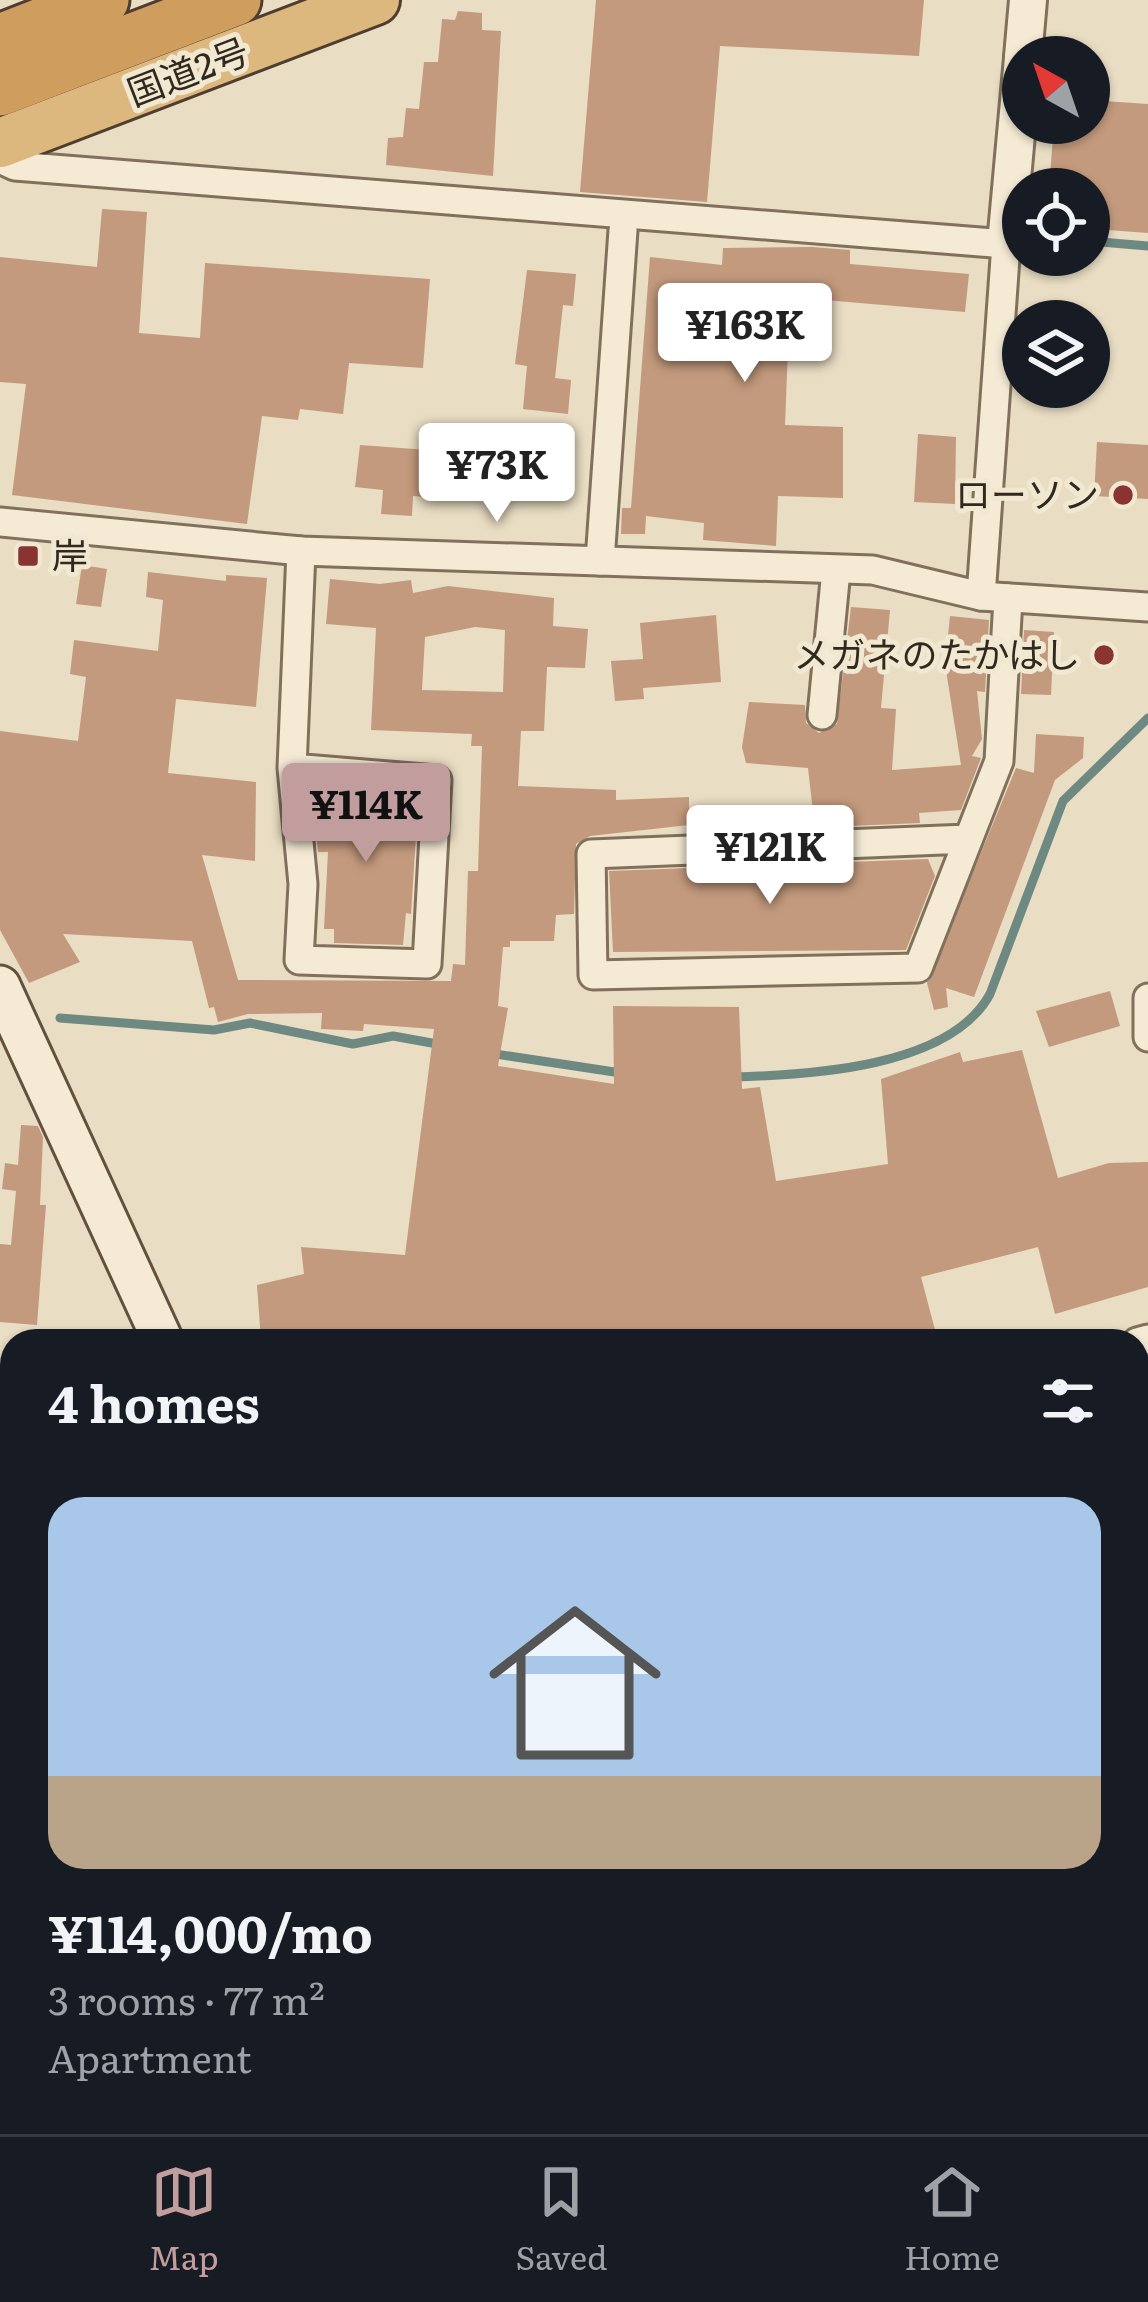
<!DOCTYPE html>
<html lang="en">
<head>
<meta charset="utf-8">
<style>
  body { margin:0; font-family:Literata,"Noto Sans JP",serif; background:#242831; color:#f1f3f6; height:100vh; display:flex; flex-direction:column; font-size:45px; white-space:nowrap }
  * { box-sizing:border-box; margin:0 }
  p { font-size:39px; color:#9ea1a6 }
  .icon { flex:none; width:66px; height:66px; fill:none; stroke:currentColor; stroke-width:2; stroke-linecap:round; stroke-linejoin:round }
  .map { position:relative; flex:1; overflow:hidden }
  .drawer { position:absolute; left:0px; top:1329px; width:1149px; height:807px; display:flex; flex-direction:column; background:#171b24; border-radius:36px 36px 0 0; box-shadow:0 3px 9px #0004 }
  .drawer>* { flex:none }
  .needle { width:78px; rotate:320deg }
  .buttons { position:absolute; left:1002px; top:36px; display:grid; gap:24px }
  .buttons a { display:grid; place-items:center; width:108px; height:108px; border-radius:50%; background:#171b24; box-shadow:0 3px 9px #0004; font-size:60px }
  .price { position:absolute; translate:-50% -102px; padding:0 27px; border-radius:12px; background:#fff; color:#222; font-size:39px; line-height:78px; filter:drop-shadow(0 3px 6px #0008) }
  .price::after { content:''; position:absolute; left:50%; top:72px; width:36px; height:27px; margin-left:-18px; background:inherit; clip-path:polygon(0 0,100% 0,50% 100%) }
  .price.selected { background:#c29d9e; color:#111 }
  ul { padding:0; list-style:none }
  li { display:grid; align-content:center; gap:24px; height:636px; padding:0 48px }
  li+li { border-top:3px solid #363941 }
  li span { display:grid; place-items:center; height:372px; border-radius:36px; color:#555 }
  li>.icon { margin-inline-start:auto }
  span .icon { width:216px; height:216px; fill:#fffc; stroke-width:1 }
  li b { font-size:51px }
  h2 { display:flex; justify-content:space-between; align-items:center; height:144px; padding:0 48px; font-size:51px }
  .dock { display:flex; justify-content:space-around; align-items:center; height:168px; border-top:3px solid #363941; background:#171b24; font-size:33px; color:#9ea1a6 }
  .dock a { display:grid; justify-items:center; gap:6px }
  .dock .selected { color:#c29d9e }
  .map>svg:first-child { display:block }
</style>
</head>
<body>
<div class="map">
<svg width="1148" height="2134" viewBox="0 0 1148 2134">
  <rect width="100%" height="100%" fill="#e9ddc3"/>
  <g fill="none" stroke-linecap="round" stroke-linejoin="round">
    <!-- stream -->
    <g stroke="#6d8982" stroke-width="9">
      <polyline points="1089,241 1148,246"/>
      <polyline points="60,1018 214,1030 250,1023 353,1044 393,1036 443,1045"/>
      <polyline points="489,1053 621,1073"/>
      <path d="M733 1077C809 1075 950 1068 990 994L1063 801 1148 718"/>
    </g>
  </g>
  <!-- building -->
  <g fill="#c39a7d" fill-rule="evenodd">
    <polygon points="596,0 924,0 919,56 720,46 707,202 580,192"/>
    <polygon points="458,11 482,13 482,30 501,31 493,176 386,165 388,138 403,137 406,108 419,109 424,62 438,62 442,19 455,20"/>
    <polygon points="1089,100 1148,104 1148,233 1108,230 1109,216 1089,215 1089,189 1049,189 1054,123 1089,123"/>
    <polygon points="102,209 147,212 139,333 200,338 205,263 430,279 423,368 349,363 343,414 300,409 298,420 262,416 247,524 12,495 26,384 0,382 0,257 97,267"/>
    <polygon points="812,247 850,250 850,264 969,274 965,312 790,297 785,425 843,427 843,498 778,496 776,546 703,540 704,523 646,516 645,534 621,534 622,508 631,508 650,257 722,265 723,248"/>
    <polygon points="527,270 576,274 573,306 563,305 555,378 571,380 568,414 523,409 527,366 515,364"/>
    <polygon points="918,434 956,437 955,504 914,502"/>
    <polygon points="1097,442 1148,445 1148,499 1094,496"/>
    <polygon points="360,445 428,450 424,497 413,496 412,516 381,514 383,490 355,487"/>
    <polygon points="82,565 107,569 101,607 76,604"/>
    <path d="M148 572 226 581V575L267 578 256 707 176 699 168 773 256 782 255 861 202 855 238 980 451 981 453 964 465 965 468 871H478L482 746H471L472 734 371 730 376 628 326 624 330 579 380 584 411 580 413 593 448 586 554 598 553 626 588 629 585 668 547 667 544 731H521L518 786 616 790V800L689 797V825L590 836 576 844 574 914 556 915 554 941H510V947H503L498 1006 508 1008 498 1066 614 1084 613 1006 739 1007 742 1089 760 1087 776 1181 888 1164 881 1079 960 1052 963 1062 1022 1050 1058 1178 1109 1163 1148 1162V1287L1055 1314 1038 1247 921 1277 938 1341H261L257 1285 304 1274 301 1247 405 1255 434 1029 364 1024 363 1031 321 1029 322 1013 248 1014 218 1022 214 1007 209 1008 192 941 63 934 80 962 29 983 0 930V731L78 741 86 677 70 674 74 640 158 651 163 600 146 597ZM475 627 505 630 503 692 422 690 425 637Z"/>
    <polygon points="851,607 890,610 881,708 896,709 892,770 961,765 945,664 950,616 989,620 985,692 977,691 982,739 972,756 981,758 961,810 919,813 920,823 828,827 821,812 813,812 808,768 746,763 742,747 749,702 805,705 806,723 819,733 837,724"/>
    <polygon points="716,615 721,682 643,688 644,699 615,701 611,661 643,659 640,623"/>
    <polygon points="1024,630 1054,632 1051,695 1021,694"/>
    <polygon points="1036,734 1084,737 1083,758 1055,780 974,997 946,988 948,1007 934,1010 927,983 1016,768 1034,773"/>
    <polygon points="329,789 408,796 407,835 416,835 411,914 406,913 403,945 334,943 334,929 324,929 328,852 318,852 314,813 315,795 328,796"/>
    <polygon points="928,859 935,876 906,950 613,952 609,871"/>
    <polygon points="1110,991 1120,1026 1049,1047 1036,1011"/>
    <polygon points="21,1125 38,1126 43,1137 40,1205 46,1205 37,1325 0,1322 0,1244 11,1245 16,1191 2,1189 5,1163 18,1165"/>
  </g>
  <g fill="none" stroke-linecap="round" stroke-linejoin="round">
    <!-- minor casing -->
    <g stroke="#81705c" stroke-width="33">
      <g id="minor">
        <polyline points="0,159 15,166 1006,244 981,596"/>
        <polyline points="0,522 301,551 873,570 981,596 1148,607"/>
        <polyline points="600,561 623,230"/>
        <polyline points="822,715 836,570"/>
        <polyline points="292,768 437,780 427,964 299,960 303,884 292,768 301,551"/>
        <polyline points="968,839 591,854 593,975 918,968 999,761 1008,598"/>
        <polyline points="1148,998 1148,1037"/>
        <polyline points="1137,1342 1148,1339"/>
        <polyline points="1137,1566 1148,1563"/>
        <polyline points="0,1580 12,1582"/>
        <polyline points="1137,1741 1148,1778"/>
        <polyline points="0,1793 12,1795"/>
        <polyline points="0,1920 12,1921"/>
        <polyline points="1137,1921 1148,1918"/>
        <polyline points="1137,2066 1148,2063"/>
        <polyline points="657,2124 659,2134"/>
        <polyline points="0,2130 68,2132"/>
        <polyline points="931,2134 960,2124"/>
      </g>
    </g>
    <!-- tertiary casing -->
    <g stroke="#81705c" stroke-width="42">
      <g id="tertiary">
        <polyline points="1023,57 1028,0"/>
        <polyline points="1006,244 1023,58"/>
      </g>
    </g>
    <!-- secondary casing -->
    <g stroke="#63513f" stroke-width="45">
      <g id="secondary">
        <polyline points="0,986 163,1341"/>
        <polyline points="508,2124 513,2134"/>
      </g>
    </g>
    <!-- trunk casing -->
    <g stroke="#4f3e30" stroke-width="54">
      <polyline id="trunk" points="0,143 375,0"/>
    </g>
    <!-- motorway casing -->
    <g stroke="#4f3e30" stroke-width="57">
      <g id="motorway">
        <polyline points="0,40 103,0"/>
        <polyline points="0,90 235,0"/>
      </g>
    </g>
    <!-- minor -->
    <use href="#minor" stroke="#f5ebd5" stroke-width="27"/>
    <!-- tertiary -->
    <use href="#tertiary" stroke="#f5ebd5" stroke-width="36"/>
    <!-- secondary -->
    <use href="#secondary" stroke="#f5ebd5" stroke-width="39"/>
    <!-- trunk -->
    <use href="#trunk" stroke="#dcb77e" stroke-width="48"/>
    <!-- motorway -->
    <use href="#motorway" stroke="#cf9d5d" stroke-width="51"/>
  </g>
  <!-- markers -->
  <g fill="#893333" stroke="#f1e8d2" stroke-width="4.5">
    <circle cx="1123" cy="495" r="12"/>
    <rect x="16" y="544" width="24" height="24" rx="6"/>
    <circle cx="1104" cy="655" r="12"/>
  </g>
  <g text-anchor="middle" stroke-width="10" stroke-linejoin="round" paint-order="stroke">
    <!-- street labels -->
    <g font-size="36" fill="#33281e" stroke="#f1e8d2">
      <text transform="translate(188 72) rotate(-21)" y="13">国道2号</text>
    </g>
    <!-- poi labels -->
    <g font-size="36" fill="#33281e" stroke="#f1e8d2" text-anchor="end">
      <text x="1099" y="508">ローソン</text>
      <text x="52" y="569" text-anchor="start">岸</text>
      <text x="1080" y="668">メガネのたかはし</text>
    </g>
  </g>
</svg>
<div class="buttons">
<a><svg class="needle" viewBox="-14 -14 28 28"><path d="M0-13l5 13h-10z" fill="#e53935"/><path d="M0 13l5-13h-10z" fill="#9ea1a6"/></svg></a>
<a><svg class="icon" aria-label="locate" viewBox="0 0 24 24"><circle cx="12" cy="12" r="6"/><path d="M12 2v4M12 18v4M2 12h4M18 12h4"/></svg></a>
<a><svg class="icon" aria-label="layers" viewBox="0 0 24 24"><path d="M12 4l9 5-9 5-9-5zM3 14l9 5 9-5"/></svg></a>
</div>
<b class="price" style="left:745px;top:385px">¥163K</b>
<b class="price" style="left:497px;top:525px">¥73K</b>
<b class="price selected" style="left:366px;top:865px">¥114K</b>
<b class="price" style="left:770px;top:907px">¥121K</b>
<section class="drawer">
<h2>4 homes<svg class="icon" aria-label="filters" viewBox="0 0 24 24"><path d="M4 7h16M4 17h16"/><circle cx="9" cy="7" r="2"/><circle cx="15" cy="17" r="2"/></svg></h2>
<ul>
<li><span style="background:linear-gradient(#a9c7e8 75%,#b9a48a 0)"><svg class="icon" aria-label="home" viewBox="0 0 24 24"><path d="M3 11l9-7 9 7M6 9v11h12V9"/></svg></span><div><b>¥114,000/mo</b><p>3 rooms · 77 m²</p><p>Apartment</p></div></li>
</ul>
</section>
</div>
<nav class="dock">
<a class="selected"><svg class="icon" aria-label="map" viewBox="0 0 24 24"><path d="M3 6l6-2 6 2 6-2v14l-6 2-6-2-6 2zM9 4v14M15 6v14"/></svg>Map</a>
<a><svg class="icon" aria-label="saved" viewBox="0 0 24 24"><path d="M7 4h10v16l-5-4-5 4z"/></svg>Saved</a>
<a><svg class="icon" aria-label="home" viewBox="0 0 24 24"><path d="M3 11l9-7 9 7M6 9v11h12V9"/></svg>Home</a>
</nav>
</body>
</html>
